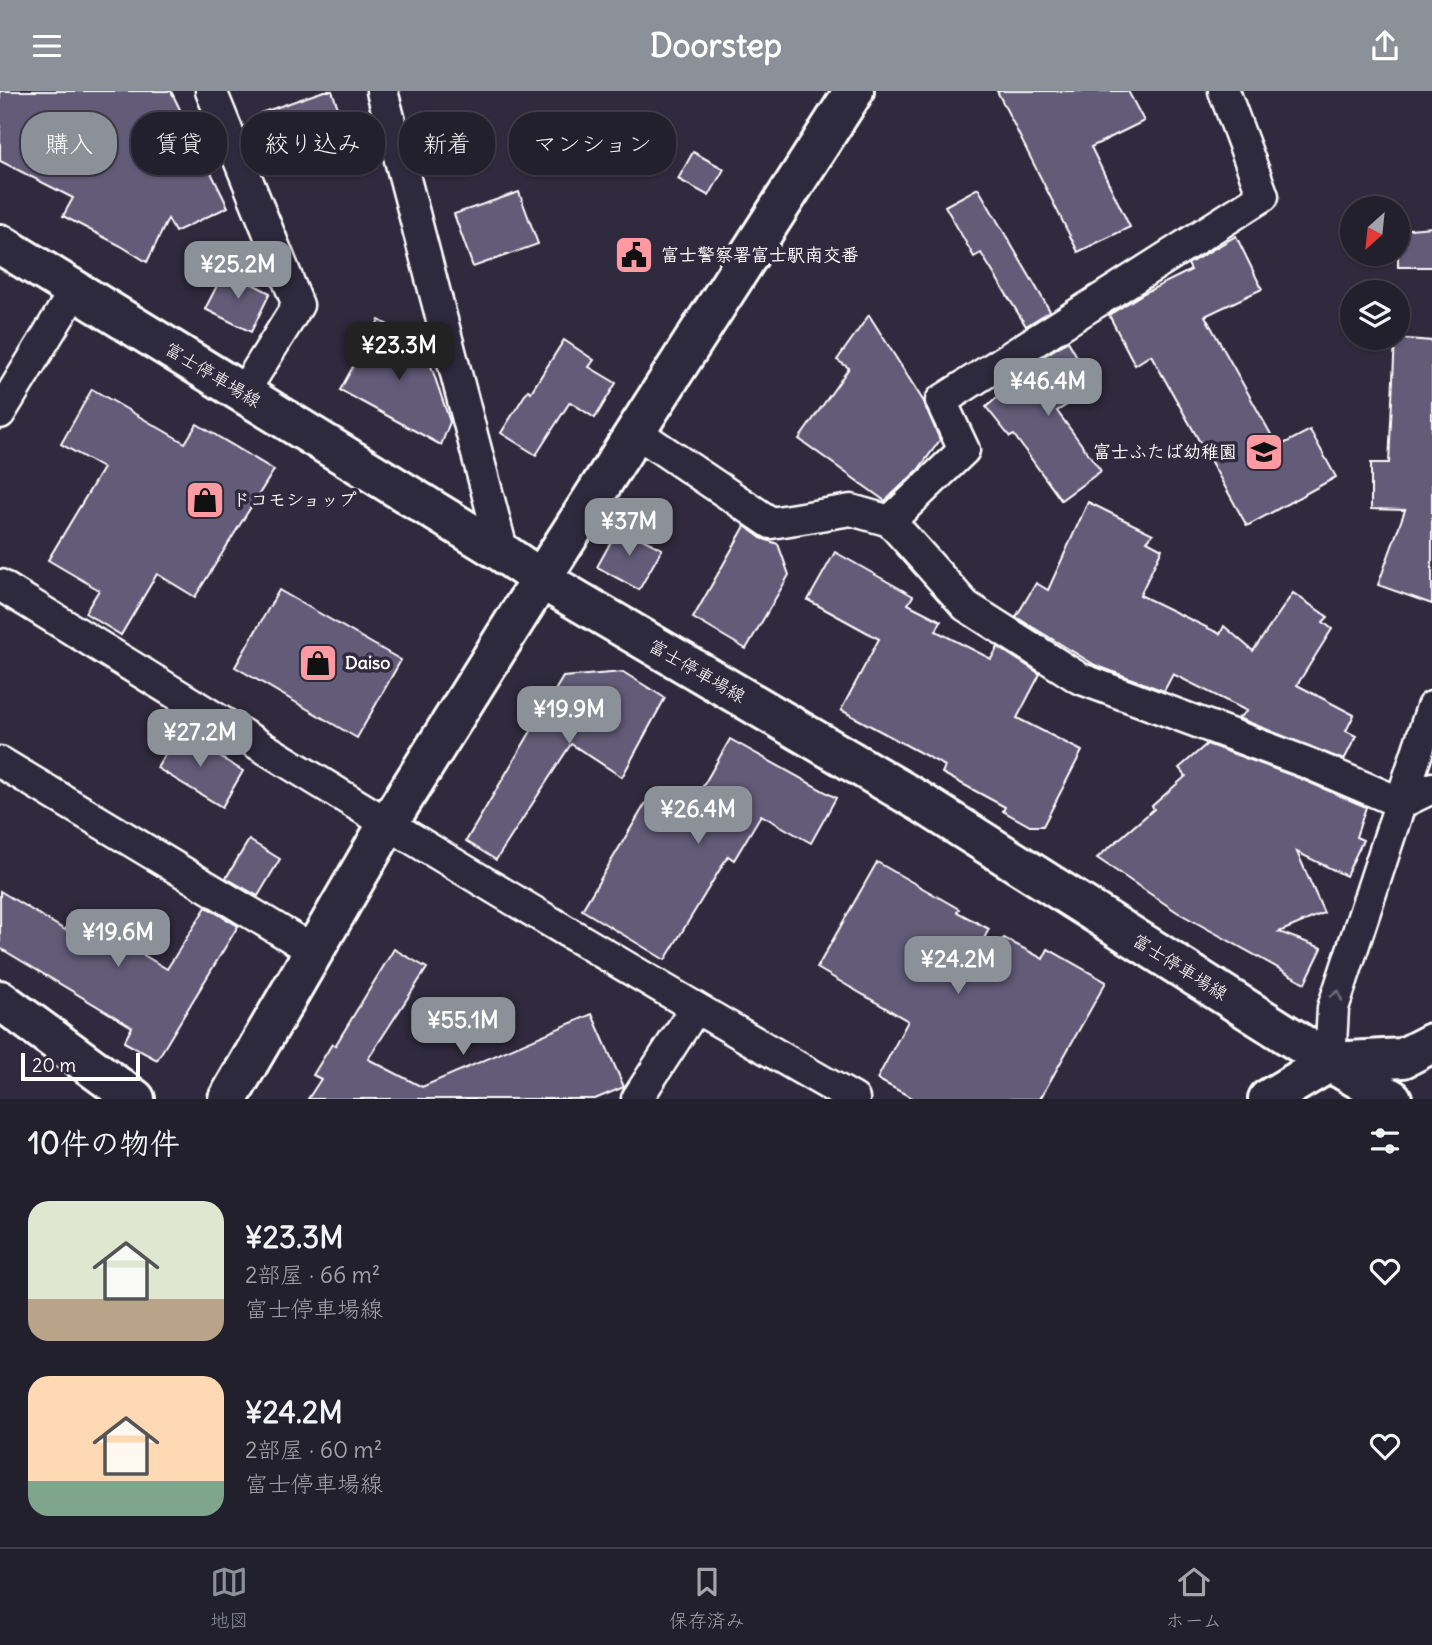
<!DOCTYPE html>
<html lang="ja">
<head>
<meta charset="utf-8">
<style>
  body { margin:0; font-family:Delius,"Klee One",sans-serif; background:#2f2d3a; color:#f1f3f6; height:100vh; display:flex; flex-direction:column; font-size:26px; white-space:nowrap }
  * { box-sizing:border-box; margin:0 }
  p { font-size:23px; color:#a3a3aa }
  .icon { flex:none; width:38px; height:38px; fill:none; stroke:currentColor; stroke-width:2; stroke-linecap:round; stroke-linejoin:round }
  .map { position:relative; height:1008px; overflow:hidden }
  .drawer { display:flex; flex-direction:column; background:#23202e; flex:1 }
  .drawer>* { flex:none }
  .hud { position:absolute; left:21px; top:21px; width:700px; height:63px; display:flex; gap:14px }
  .needle { width:46px; rotate:207deg }
  .buttons { position:absolute; left:1340px; top:105px; display:grid; gap:14px }
  .buttons a { display:grid; place-items:center; width:70px; height:70px; border-radius:50%; background:#23202e; box-shadow:0 2px 5px #0004,0 0 0 2px #403e4a; font-size:35px }
  .scale { position:absolute; left:21px; bottom:18px; width:119px; box-sizing:border-box; padding-left:7px; border:4px solid #fff; border-top:0; font-size:19px; line-height:24px; white-space:nowrap; color:#fff; -webkit-text-stroke:5px #2f2a3d; paint-order:stroke }
  .price { position:absolute; translate:-50% -60px; padding:0 16px; border-radius:14px; background:#8c9099; color:#fff; font-size:23px; line-height:46px; filter:drop-shadow(0 2px 4px #0008) }
  .price::after { content:''; position:absolute; left:50%; top:42px; width:21px; height:16px; margin-left:-10px; background:inherit; clip-path:polygon(0 0,100% 0,50% 100%) }
  .price.on { background:#222; color:#fff }
  ul { padding:0; list-style:none }
  li { display:flex; align-items:center; gap:21px; height:175px; padding:0 28px }
  li span { display:grid; place-items:center; flex:none; width:196px; height:140px; border-radius:21px; color:#555 }
  li>.icon { margin-inline-start:auto }
  span .icon { width:84px; height:84px; fill:#fffc; stroke-width:1 }
  li b { font-size:30px }
  h2 { display:flex; justify-content:space-between; align-items:center; height:84px; padding:0 28px; font-size:30px }
  .pill { padding:0 24px; border-radius:28px; background:#23202e; box-shadow:0 2px 5px #0004,0 0 0 2px #403e4a; font-size:24px; line-height:63px }
  .pill.on { background:#8c9099; color:#fff }
  header { display:flex; justify-content:space-between; align-items:center; height:91px; padding:0 28px; background:#8c9099; color:#fff; font-size:32px; font-weight:700 }
  .menu { display:flex; justify-content:space-around; align-items:center; height:98px; border-top:2px solid #403e4a; background:#23202e; font-size:19px; color:#a3a3aa }
  .menu a { display:grid; justify-items:center; gap:4px }
  .menu .on { color:#8c9099 }
  .map>svg:first-child { display:block }
</style>
</head>
<body>
<header><svg class="icon" aria-label="menu" viewBox="0 0 24 24"><path d="M4 6h16M4 12h16M4 18h16"/></svg>Doorstep<svg class="icon" aria-label="share" viewBox="0 0 24 24"><path d="M12 15V3M7 8l5-5 5 5M5 13v7h14v-7"/></svg></header>
<div class="map">
<svg width="1432" height="1008" viewBox="0 0 1432 1008">
  <rect width="100%" height="100%" fill="#2f2a3d"/>
  <filter id="ink" filterUnits="userSpaceOnUse"><feTurbulence type="fractalNoise" baseFrequency=".0143" numOctaves="2"/><feDisplacementMap in="SourceGraphic" scale="14" xChannelSelector="R" yChannelSelector="G"/><feConvolveMatrix kernelMatrix="1 2 1 2 8 2 1 2 1" color-interpolation-filters="sRGB"/></filter>
  <g filter="url(#ink)">
    <!-- building -->
    <g fill="#625b79" stroke="#fff" stroke-width="2">
      <polygon points="0,0 171,0 228,116 175,141 168,128 147,171 121,155 63,125 73,107 0,70"/>
      <polygon points="324,0 332,0 348,45 276,70 260,22"/>
      <polygon points="997,0 1128,0 1144,30 1091,56 1130,136 1078,161"/>
      <polygon points="693,61 724,78 709,105 678,88"/>
      <polygon points="978,97 1050,220 1026,235 981,162 974,166 945,115"/>
      <polygon points="519,101 538,153 473,176 454,123"/>
      <polygon points="1432,136 1432,176 1398,176 1398,139"/>
      <polygon points="1236,145 1262,198 1205,225 1278,356 1310,339 1336,386 1247,435 1151,264 1135,274 1109,224 1144,202 1191,179 1188,173"/>
      <polygon points="225,179 270,202 251,241 205,218"/>
      <polygon points="869,224 924,311 940,349 918,379 885,410 799,348 849,277 837,269"/>
      <polygon points="379,229 424,254 450,331 441,354 340,299"/>
      <polygon points="1395,247 1432,250 1432,513 1378,494 1405,419 1371,418 1371,372 1389,372"/>
      <polygon points="564,249 594,269 589,276 616,292 595,327 570,311 536,364 501,342 528,299 531,301"/>
      <polygon points="1068,250 1095,297 1057,320 1101,380 1061,409 1014,344 1010,346 986,316 1005,300 1000,293"/>
      <polygon points="92,298 185,352 197,333 274,379 195,506 157,483 121,544 85,522 99,499 48,469 103,377 61,353"/>
      <polygon points="1088,411 1153,443 1147,450 1162,458 1140,504 1220,543 1224,535 1253,560 1293,502 1328,526 1323,531 1332,538 1297,594 1354,624 1346,640 1356,645 1344,669 1238,627 1247,620 1173,583 1164,600 1095,574 1016,526 1036,492 1048,499"/>
      <polygon points="745,435 761,447 778,453 789,484 746,558 693,527"/>
      <polygon points="619,436 662,458 639,499 597,476"/>
      <polygon points="835,461 913,505 908,513 941,530 936,540 991,568 998,556 1040,583 1017,627 1082,660 1043,735 1030,735 1003,720 1005,716 942,682 945,675 841,619 879,548 808,509"/>
      <polygon points="279,499 401,569 357,647 235,576"/>
      <polygon points="623,581 665,607 622,686 571,653 496,769 466,750 563,586"/>
      <polygon points="179,641 243,680 222,716 157,677"/>
      <polygon points="730,648 836,707 811,752 761,724 734,769 728,765 665,869 582,819 647,710 682,732"/>
      <polygon points="1207,653 1299,687 1366,716 1356,746 1363,749 1346,785 1297,761 1324,822 1279,841 1322,857 1305,892 1177,821 1097,767 1154,718 1152,715 1186,685 1179,677"/>
      <polygon points="249,749 280,768 258,805 226,787"/>
      <polygon points="877,771 959,818 957,821 989,838 968,878 1004,847 1043,868 1048,858 1106,891 1040,1008 914,1008 877,988 908,930 817,877"/>
      <polygon points="0,800 65,839 75,823 167,878 206,816 238,835 157,969 124,951 132,936 0,857"/>
      <polygon points="394,858 427,877 368,968 422,996 592,923 624,996 595,1008 308,1008 321,988 313,984 332,953 335,955"/>
    </g>
    <g fill="none" stroke-linecap="round" stroke-linejoin="round">
      <!-- minor casing -->
      <g stroke="#fff" stroke-width="35">
        <g id="minor">
          <polyline points="211,0 298,214 243,302"/>
          <polyline points="382,0 503,462"/>
          <polyline points="0,322 75,199"/>
          <polyline points="636,341 771,432 851,419 890,430 966,515 1079,587 1305,671 1401,712 1432,697"/>
          <polyline points="890,430 964,359 941,310 1263,105 1224,0"/>
          <path d="M0 494C283 669 565 844 854 1008"/>
          <polyline points="0,671 314,860"/>
          <polyline points="1330,971 1333,917 1432,616"/>
          <polyline points="637,1008 695,918"/>
        </g>
      </g>
      <!-- tertiary casing -->
      <g stroke="#fff" stroke-width="44">
        <g id="tertiary">
          <polyline points="0,909 135,1008"/>
          <polyline points="1330,971 1403,967 1432,952"/>
          <polyline points="1330,971 1392,1008"/>
          <polyline points="228,1008 387,734 541,488 854,0"/>
        </g>
      </g>
      <!-- secondary casing -->
      <g stroke="#fff" stroke-width="44">
        <polyline id="secondary" points="0,153 503,462 541,488 919,710 1330,971 1268,1008"/>
      </g>
      <!-- minor -->
      <use href="#minor" stroke="#2f2a3d" stroke-width="30"/>
      <!-- tertiary -->
      <use href="#tertiary" stroke="#2f2a3d" stroke-width="38"/>
      <!-- secondary -->
      <use href="#secondary" stroke="#2f2a3d" stroke-width="38"/>
    </g>
    <!-- one-way arrows -->
    <defs><path id="oneway-chevron" d="M-2-3.5L2.5 0L-2 3.5" fill="none" stroke-width="1.6" stroke-linecap="round" stroke-linejoin="round" transform="scale(1.75)"/></defs>
    <use stroke="#6d6a77" href="#oneway-chevron" transform="translate(1337 904) rotate(-72)"/>
  </g>
  <!-- icons -->
  <defs>
    <g id="civic-square" transform="scale(2.0125)"><rect x="-9" y="-9" width="18" height="18" rx="4" fill="#ff9aa2" stroke="#2f2a3d"/><path d="M-.6-6.5H3V-4.5H.6V-3L4-1V1h2V6H-6V1h2V-1L-.6-3ZM-1.2 2.5V6h2.4V2.5Z" fill="#111"/></g>
    <g id="school-square" transform="scale(2.0125)"><rect x="-9" y="-9" width="18" height="18" rx="4" fill="#ff9aa2" stroke="#2f2a3d"/><path d="M0-5L7-2L0 1L-7-2ZM-4 1L0 2.5L4 1V4Q0 6-4 4Z" fill="#111"/></g>
    <g id="shop-square" transform="scale(2.0125)"><rect x="-9" y="-9" width="18" height="18" rx="4" fill="#ff9aa2" stroke="#2f2a3d"/><path d="M-5-2.5h2.3a2.7 3.5 0 0 1 5.4 0H5L5.5 6h-11ZM-1.5-2.5h3a1.5 2.3 0 0 0-3 0Z" fill="#111"/></g>
  </defs>
  <g fill-rule="evenodd">
    <use href="#civic-square" x="634" y="164"/>
    <use href="#school-square" x="1264" y="361"/>
    <use href="#shop-square" x="205" y="409"/>
    <use href="#shop-square" x="318" y="572"/>
  </g>
  <g text-anchor="middle" stroke-width="7" stroke-linejoin="round" paint-order="stroke">
    <!-- poi labels -->
    <g font-size="18" font-weight="bold" fill="#fff" stroke="#2f2a3d" text-anchor="start">
      <text x="661" y="170">富士警察署富士駅南交番</text>
      <text x="1237" y="367" text-anchor="end">富士ふたば幼稚園</text>
      <text x="232" y="415">ドコモショップ</text>
      <text x="345" y="578">Daiso</text>
    </g>
    <!-- street labels -->
    <g font-size="18" fill="#fff" stroke="#2f2a3d">
      <text transform="translate(213 284) rotate(31)" y="6">富士停車場線</text>
      <text transform="translate(697 580) rotate(30)" y="6">富士停車場線</text>
      <text transform="translate(1180 876) rotate(32)" y="6">富士停車場線</text>
    </g>
  </g>
</svg>
<div class="buttons">
<a><svg class="needle" viewBox="-14 -14 28 28"><path d="M0-13l5 13h-10z" fill="#e53935"/><path d="M0 13l5-13h-10z" fill="#a3a3aa"/></svg></a>
<a><svg class="icon" aria-label="layers" viewBox="0 0 24 24"><path d="M12 4l9 5-9 5-9-5zM3 14l9 5 9-5"/></svg></a>
</div>
<div class="scale">20 m</div>
<b class="price" style="left:238px;top:210px">¥25.2M</b>
<b class="price on" style="left:399px;top:291px">¥23.3M</b>
<b class="price" style="left:1048px;top:327px">¥46.4M</b>
<b class="price" style="left:629px;top:467px">¥37M</b>
<b class="price" style="left:569px;top:655px">¥19.9M</b>
<b class="price" style="left:200px;top:678px">¥27.2M</b>
<b class="price" style="left:698px;top:755px">¥26.4M</b>
<b class="price" style="left:118px;top:878px">¥19.6M</b>
<b class="price" style="left:958px;top:905px">¥24.2M</b>
<b class="price" style="left:463px;top:966px">¥55.1M</b>
<div class="hud">
<a class="pill on">購入</a>
<a class="pill">賃貸</a>
<a class="pill">絞り込み</a>
<a class="pill">新着</a>
<a class="pill">マンション</a>
</div>
</div>
<section class="drawer">
<h2>10件の物件<svg class="icon" aria-label="filters" viewBox="0 0 24 24"><path d="M4 7h16M4 17h16"/><circle cx="9" cy="7" r="2"/><circle cx="15" cy="17" r="2"/></svg></h2>
<ul>
<li><span style="background:linear-gradient(#dfe7d0 70%,#b9a48a 0)"><svg class="icon" aria-label="home" viewBox="0 0 24 24"><path d="M3 11l9-7 9 7M6 9v11h12V9"/></svg></span><div><b>¥23.3M</b><p>2部屋 · 66 m²</p><p>富士停車場線</p></div><svg class="icon" aria-label="heart" viewBox="0 0 24 24"><path d="M12 20l-8-8c-3-5 5-10 8-4 3-6 11-1 8 4z"/></svg></li>
<li><span style="background:linear-gradient(#ffd9b3 75%,#7fa58c 0)"><svg class="icon" aria-label="home" viewBox="0 0 24 24"><path d="M3 11l9-7 9 7M6 9v11h12V9"/></svg></span><div><b>¥24.2M</b><p>2部屋 · 60 m²</p><p>富士停車場線</p></div><svg class="icon" aria-label="heart" viewBox="0 0 24 24"><path d="M12 20l-8-8c-3-5 5-10 8-4 3-6 11-1 8 4z"/></svg></li>
</ul>
</section>
<nav class="menu">
<a class="on"><svg class="icon" aria-label="map" viewBox="0 0 24 24"><path d="M3 6l6-2 6 2 6-2v14l-6 2-6-2-6 2zM9 4v14M15 6v14"/></svg>地図</a>
<a><svg class="icon" aria-label="saved" viewBox="0 0 24 24"><path d="M7 4h10v16l-5-4-5 4z"/></svg>保存済み</a>
<a><svg class="icon" aria-label="home" viewBox="0 0 24 24"><path d="M3 11l9-7 9 7M6 9v11h12V9"/></svg>ホーム</a>
</nav>
</body>
</html>
